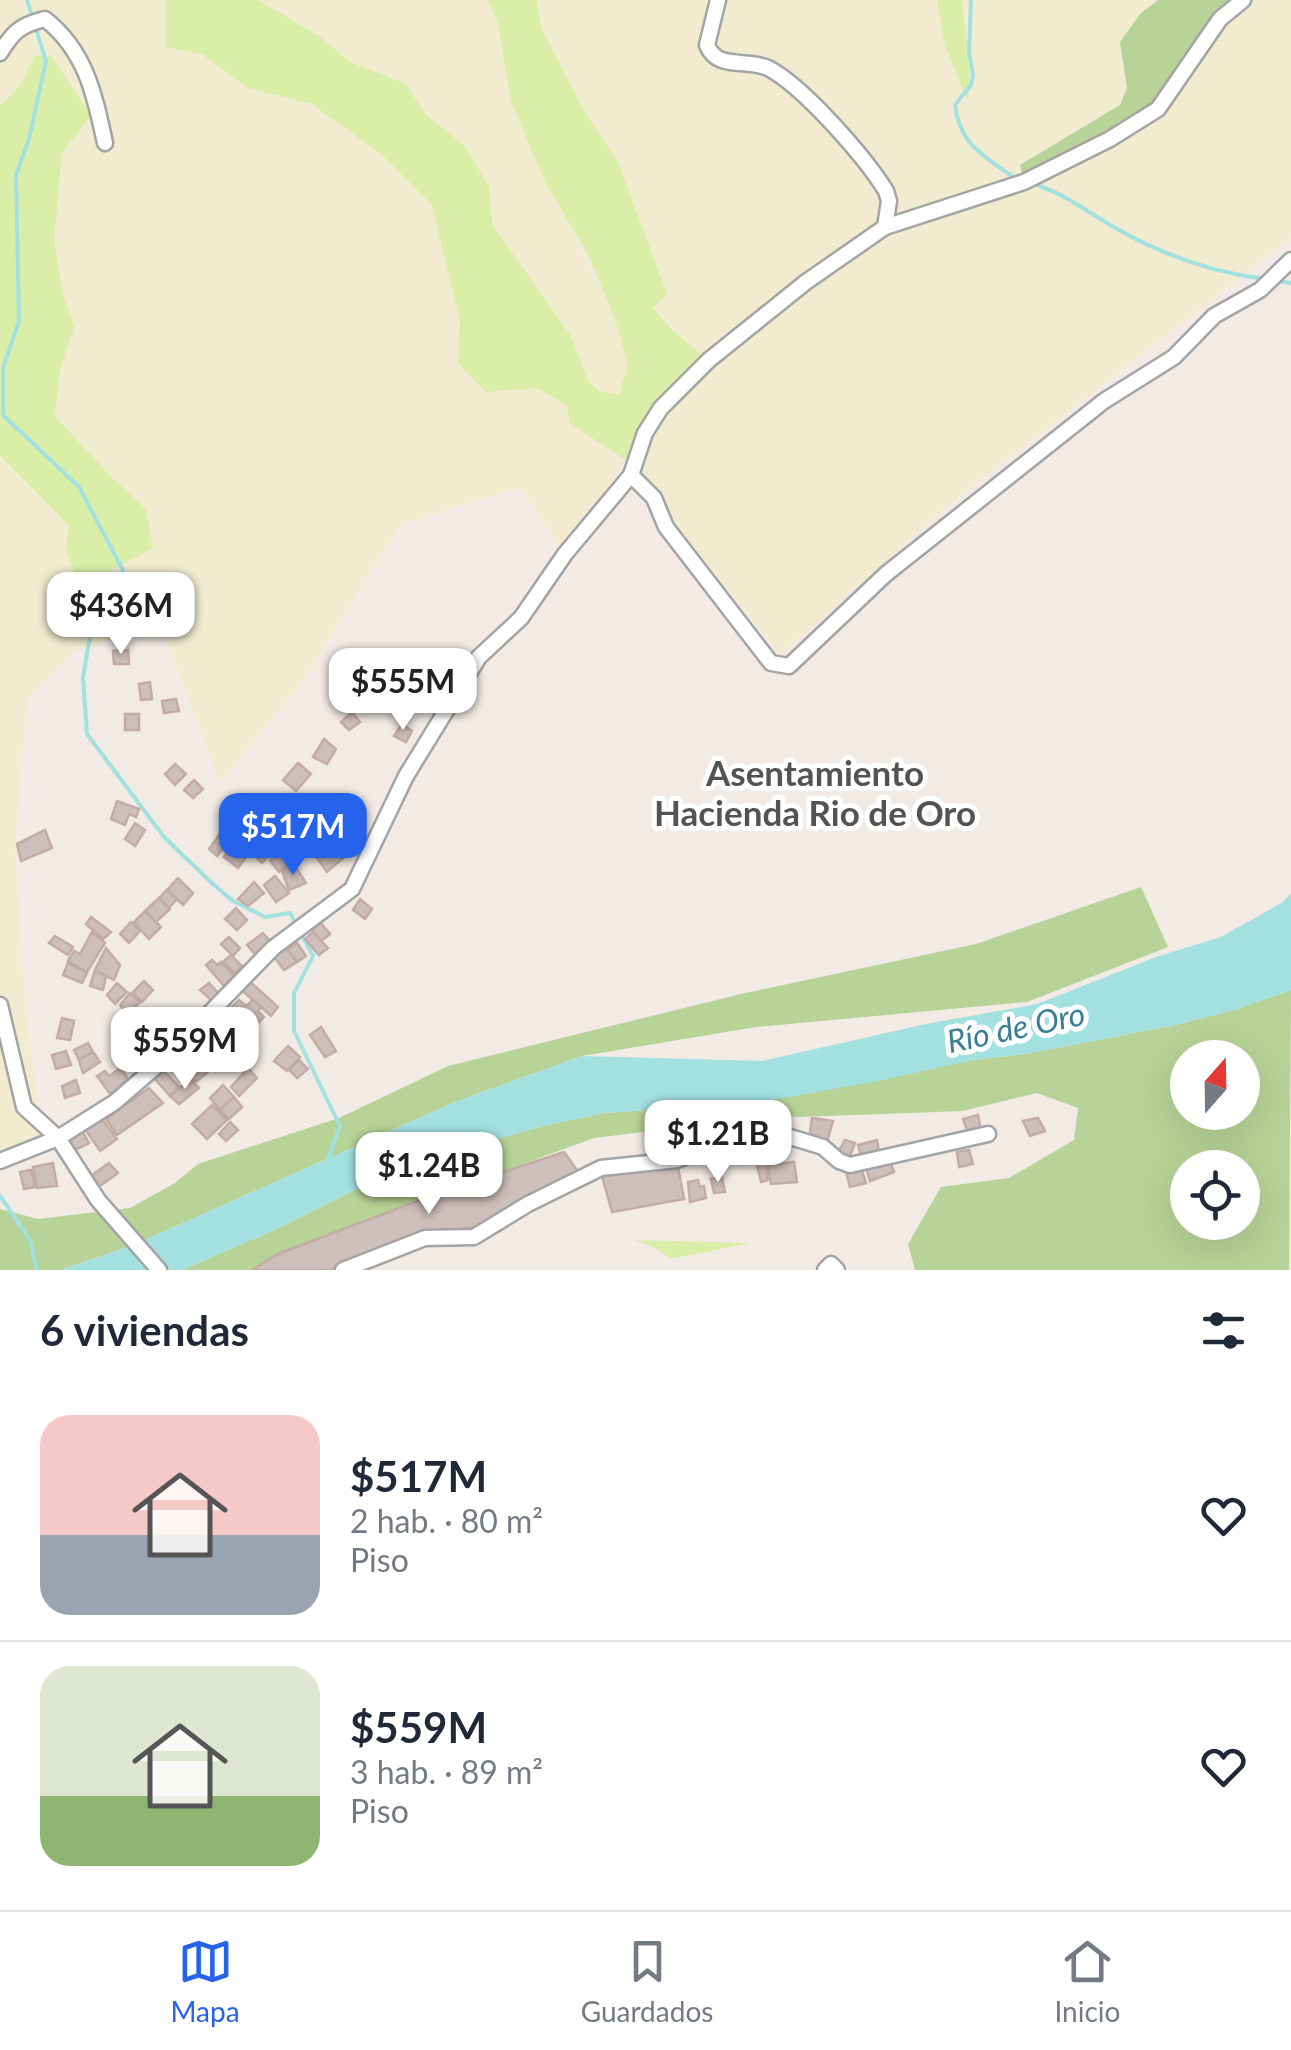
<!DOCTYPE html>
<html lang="es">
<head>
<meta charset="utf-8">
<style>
  body { margin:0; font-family:Lato,sans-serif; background:#f2f2f3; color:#1f2937; height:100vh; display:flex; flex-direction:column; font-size:38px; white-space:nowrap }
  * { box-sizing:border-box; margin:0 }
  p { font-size:32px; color:#747a83 }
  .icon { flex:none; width:55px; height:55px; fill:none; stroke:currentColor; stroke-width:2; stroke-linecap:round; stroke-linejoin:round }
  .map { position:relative; height:1270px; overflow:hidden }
  .panel { display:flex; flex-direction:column; background:#fff; flex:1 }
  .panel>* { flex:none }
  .needle { width:65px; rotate:20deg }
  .controls { position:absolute; left:1170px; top:1040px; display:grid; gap:20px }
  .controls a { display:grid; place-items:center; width:90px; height:90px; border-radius:50%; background:#fff; box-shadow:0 10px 40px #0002; font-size:50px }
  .price { position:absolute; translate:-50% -85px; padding:0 22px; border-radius:20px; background:#fff; color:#222; font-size:32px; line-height:65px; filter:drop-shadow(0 2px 5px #0008) }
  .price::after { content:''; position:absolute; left:50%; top:60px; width:30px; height:22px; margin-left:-15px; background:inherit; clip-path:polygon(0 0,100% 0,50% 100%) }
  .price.on { background:#2563eb; color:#fff }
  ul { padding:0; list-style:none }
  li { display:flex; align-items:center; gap:30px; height:250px; padding:0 40px }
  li+li { border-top:2px solid #e0e1e3 }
  li span { display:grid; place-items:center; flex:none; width:280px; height:200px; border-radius:30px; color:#555 }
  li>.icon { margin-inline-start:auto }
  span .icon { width:120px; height:120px; fill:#fffc; stroke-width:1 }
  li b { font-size:42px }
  h2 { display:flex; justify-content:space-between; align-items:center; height:120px; padding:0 40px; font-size:42px }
  .menu { display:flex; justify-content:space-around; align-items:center; height:140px; border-top:2px solid #e0e1e3; background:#fff; font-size:28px; color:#747a83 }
  .menu a { display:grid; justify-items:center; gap:5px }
  .menu .on { color:#2563eb }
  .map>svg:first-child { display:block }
</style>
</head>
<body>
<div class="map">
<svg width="1291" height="1270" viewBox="0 0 1291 1270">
  <rect width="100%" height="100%" fill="#f1eae5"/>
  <!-- farmland -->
  <g fill="#f1ebd0">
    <polygon points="0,0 165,0 165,47 202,54 248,88 312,104 381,154 433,205 460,321 458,363 485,392 537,388 567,406 571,423 624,462 598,509 562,552 520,487 400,525 301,684 220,783 160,623 73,652 27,700 15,846 26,1013 44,1143 0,1164 0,455 69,526 66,550 146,509 111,477 55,416 60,369 74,327 62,291 54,240 62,153 91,115 51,56 34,56 21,84 0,106"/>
    <polygon points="258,0 488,0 498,24 511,101 614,316 629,366 619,394 600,392 588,381 571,336 492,224 489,186 463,144 426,115 406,84 350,62 320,37"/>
    <polygon points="537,0 937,0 945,45 966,98 971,85 962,0 1158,0 1141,13 1120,42 1127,88 1120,105 1020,165 1023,179 1109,137 1243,0 1291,0 1291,238 946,507 780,655 625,462 639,430 681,383 671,329 653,308 618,162 583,109 541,28"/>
  </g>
  <!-- grass -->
  <g fill="#dbeea8">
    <path d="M165 0H258L320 37 350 62 406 84 426 115 463 144 489 186 492 224 571 336 588 381 600 392 619 394 628 366 614 316 587 253 544 180 511 101 498 24 488 0H537L541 28 583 109 618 162 667 294 653 308 671 329 708 360C671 389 644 417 625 460L570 423 567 406 537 388 486 392 458 363 460 321 432 205 381 154 312 104 248 88 202 54 165 47Z"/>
    <polygon points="937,0 962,0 971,85 967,100 945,45"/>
    <polygon points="34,56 51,56 91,115 62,153 54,240 62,291 74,327 60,369 55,416 111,477 146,509 153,548 91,581 78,581 66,550 69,526 0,455 0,106 21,84"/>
    <polygon points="635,1240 751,1243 671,1259 655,1248"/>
  </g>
  <!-- forest -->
  <g fill="#b7d397" fill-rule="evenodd">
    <polygon points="1158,0 1240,0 1157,104 1109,135 1023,178 1020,165 1120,105 1127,88 1120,42 1141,13"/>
    <polygon points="1141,887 1168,947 1027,1002 756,1027 582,1056 455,1102 136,1244 61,1270 0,1270 0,1209 38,1219 130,1208 175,1183 198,1164 339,1118 448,1066 741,994 976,944"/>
    <path d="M1291 990 1289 1270H915L908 1244 941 1187 1009 1178 1074 1140 1078 1108 1037 1093 963 1111 800 1117 751 1114 684 1127 594 1138 490 1176 269 1270H182L283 1226 407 1164 543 1126 604 1113 753 1103 973 1060 1025 1054 1175 1025 1238 1009ZM1188 1058H1242V1112H1188ZM1188 1168H1242V1222H1188Z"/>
  </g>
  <!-- water -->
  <polygon fill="#a3e1e1" points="1291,893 1291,990 1238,1009 1175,1025 1025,1054 973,1060 873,1082 753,1103 604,1113 543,1126 407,1164 283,1226 182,1270 61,1270 136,1244 455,1102 582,1056 762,1061 926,1024 1037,1004 1156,957 1221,937 1283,902"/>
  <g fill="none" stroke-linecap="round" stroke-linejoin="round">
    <!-- stream -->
    <g stroke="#a3e1e1" stroke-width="4">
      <polyline points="27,0 33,19"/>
      <path d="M971 0 969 52 973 75 971 85 955 105C960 145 983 155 1013 177H1019"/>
      <polyline points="36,29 46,61 29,139 16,175 19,321 3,368 3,415 79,487 123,570 92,624 83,678 87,734 164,837 214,885 233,901 265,917 290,913 313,956 294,993 294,1031 340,1126 328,1160"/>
      <path d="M1030 183C1062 192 1083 209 1112 226 1158 253 1211 272 1264 279"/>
      <polyline points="1278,281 1291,283"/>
      <polyline points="0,1196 30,1240 37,1270"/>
    </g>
  </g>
  <!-- building -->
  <g fill="#cdbfbb" stroke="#c4aca6" stroke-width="2.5">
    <polygon points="128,650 129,664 114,664 113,651"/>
    <polygon points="150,682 152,699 141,700 139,684"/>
    <polygon points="176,699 179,711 164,713 162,701"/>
    <polygon points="352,712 360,722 349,730 341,722"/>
    <rect x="125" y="714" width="14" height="16"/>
    <polygon points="402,724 412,731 406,742 394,736"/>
    <polygon points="324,739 336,749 327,764 313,757"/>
    <polygon points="298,763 311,774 296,791 283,780"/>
    <polygon points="175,764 186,774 175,785 165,774"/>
    <polygon points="194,780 203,789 193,798 184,790"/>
    <polygon points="117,801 139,809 136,817 129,814 125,825 111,819"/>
    <polygon points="241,814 250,823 234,838 225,828"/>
    <polygon points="344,820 356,828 349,840 337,832"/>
    <polygon points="273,822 282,829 269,842 262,834"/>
    <polygon points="135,823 145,830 135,846 125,839"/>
    <polygon points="323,825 335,835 319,851 308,842"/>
    <polygon points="45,830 52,848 21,861 17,844"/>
    <polygon points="279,834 290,843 281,852 271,842"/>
    <polygon points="219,835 228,842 217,856 209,849"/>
    <polygon points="335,835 353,849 342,859 326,843"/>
    <polygon points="260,839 274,850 262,863 249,851"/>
    <polygon points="326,843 342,859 327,872 315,855"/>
    <polygon points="233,846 247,856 238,868 224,857"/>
    <polygon points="279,853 288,864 279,872 270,861"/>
    <polygon points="294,865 306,883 289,890 282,871"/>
    <polygon points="275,876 289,893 276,902 264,885"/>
    <polygon points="178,878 193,893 183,905 167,890"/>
    <polygon points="254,882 264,893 248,906 238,899"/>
    <polygon points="167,890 177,899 169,908 159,898"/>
    <polygon points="159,898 170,909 156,922 145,911"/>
    <polygon points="360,899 372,909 365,919 353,910"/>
    <polygon points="236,908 247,920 237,930 225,919"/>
    <polygon points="145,911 161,927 149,939 134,922"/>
    <polygon points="91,917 111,932 103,939 86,924"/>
    <polygon points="131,922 140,931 129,943 120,934"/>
    <polygon points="320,922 330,934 321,941 312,930"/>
    <polygon points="92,932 105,943 87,972 68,961 74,951 80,954"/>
    <polygon points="313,932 328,948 319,955 305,939"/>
    <polygon points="263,933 270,941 255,954 247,945"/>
    <polygon points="55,936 73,947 68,955 49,943"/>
    <polygon points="229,937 240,948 233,956 221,944"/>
    <polygon points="297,943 306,956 297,962 287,950"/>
    <polygon points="284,945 297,962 284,970 272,954"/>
    <polygon points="106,948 120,965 114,980 95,970"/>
    <polygon points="231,955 242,966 235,973 223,962"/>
    <polygon points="212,960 217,965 221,962 236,977 224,986 206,965"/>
    <polygon points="68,963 87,973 82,983 63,975"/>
    <polygon points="95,970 106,976 103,990 90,986"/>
    <polygon points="247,979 278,1007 271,1016 239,988"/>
    <polygon points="144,981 153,990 142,1002 133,992"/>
    <polygon points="117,983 127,992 115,1004 107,995"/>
    <polygon points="209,983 219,994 212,1001 200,990"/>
    <polygon points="130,993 140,1002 128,1014 120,1005"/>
    <polygon points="239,1000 246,1006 253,1000 261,1007 258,1011 264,1017 248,1033 227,1012"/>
    <polygon points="156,1016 169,1029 162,1036 149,1024"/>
    <polygon points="62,1018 74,1021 70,1040 57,1038"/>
    <polygon points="205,1025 233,1054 216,1071 188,1041"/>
    <polygon points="321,1027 336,1051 325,1057 310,1035"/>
    <polygon points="121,1034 126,1041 131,1037 138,1046 125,1055 113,1040"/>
    <polygon points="144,1034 160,1052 144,1060 135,1050 142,1044 139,1039"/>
    <polygon points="248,1038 257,1046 245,1057 237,1049"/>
    <polygon points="88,1043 93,1052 79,1060 74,1050"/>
    <polygon points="185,1045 198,1059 188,1067 182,1058 175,1064 170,1059"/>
    <polygon points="288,1046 300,1057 287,1071 274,1061"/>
    <polygon points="66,1051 71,1065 56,1069 52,1055"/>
    <polygon points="133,1051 148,1067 140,1073 126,1056"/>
    <polygon points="93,1052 100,1062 83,1073 79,1060"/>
    <polygon points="198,1059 210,1070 196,1082 184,1071"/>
    <polygon points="299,1060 308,1069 297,1078 289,1070"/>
    <polygon points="121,1068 128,1079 111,1095 97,1076 105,1071 109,1076"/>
    <polygon points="248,1068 257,1078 239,1096 231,1087"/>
    <polygon points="163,1070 180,1088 170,1096 154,1078"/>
    <polygon points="190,1079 199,1088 179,1104 170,1096"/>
    <polygon points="76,1080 80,1093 65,1098 62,1086"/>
    <polygon points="223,1085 234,1097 220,1110 210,1098"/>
    <polygon points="149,1088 163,1103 117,1135 106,1119"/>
    <polygon points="234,1097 242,1107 229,1119 220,1110"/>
    <polygon points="212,1105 227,1120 207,1139 192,1124"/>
    <polygon points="978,1115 981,1131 968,1133 963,1119"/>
    <polygon points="812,1118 833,1121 826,1145 809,1139"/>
    <polygon points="1038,1118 1045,1131 1030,1136 1023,1121"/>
    <polygon points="102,1119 117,1139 100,1151 85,1129"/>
    <polygon points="230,1122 238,1130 226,1141 219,1134"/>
    <polygon points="82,1131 89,1143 73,1151 66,1139"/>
    <polygon points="845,1140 855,1143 848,1161 836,1156"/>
    <polygon points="877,1140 880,1156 862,1160 858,1145"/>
    <polygon points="969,1150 973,1164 959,1167 957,1152"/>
    <polygon points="564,1152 579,1173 480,1226 426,1234 330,1270 252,1270 278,1254 436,1194"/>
    <polygon points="766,1160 768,1180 761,1182 756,1161"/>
    <polygon points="890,1161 894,1172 870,1181 866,1168"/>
    <polygon points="794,1162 797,1182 771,1184 768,1165"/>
    <polygon points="53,1163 57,1186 37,1188 33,1167"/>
    <polygon points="109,1163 118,1173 97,1188 88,1178"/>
    <polygon points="678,1167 684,1199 612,1212 602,1176"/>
    <polygon points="861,1168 866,1183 850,1187 846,1172"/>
    <polygon points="31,1170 35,1187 24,1189 20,1172"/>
    <polygon points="722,1177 725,1192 714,1193 711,1179"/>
    <polygon points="698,1180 700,1187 704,1186 706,1198 690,1202 688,1182"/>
  </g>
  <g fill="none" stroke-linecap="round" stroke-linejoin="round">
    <!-- minor casing -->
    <g stroke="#a4a4a4" stroke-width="19">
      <g id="minor">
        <path d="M718 0 707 45C717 71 747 58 768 68 803 86 865 157 886 191L889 201 885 227"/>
        <path d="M0 53C13 32 20 25 45 19 86 51 95 96 105 143"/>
        <polyline points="631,475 654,498 666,527 771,663 789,666 886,574 1104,401 1174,357 1214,316 1260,290 1291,260"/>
        <polyline points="0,1005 24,1107 58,1138 98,1200 159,1270"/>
        <polyline points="0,1161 58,1138 115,1102 168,1056 273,948 352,889 406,776 479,657 521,618 565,554 631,475 645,433 661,408 709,360 806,282 885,227 1024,182 1110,139 1158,109 1220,19 1243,0"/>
        <polyline points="343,1270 425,1238 474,1237 528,1204 601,1168 677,1160 727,1139 751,1125 823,1147 839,1161 850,1165 988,1134"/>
        <polyline points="825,1270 831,1264 837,1270"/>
      </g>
    </g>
    <!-- minor -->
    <use href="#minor" stroke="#fff" stroke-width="14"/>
  </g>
  <g text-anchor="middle" stroke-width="10" stroke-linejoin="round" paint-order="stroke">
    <!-- water labels -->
    <g font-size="32" font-style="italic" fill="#3a7e96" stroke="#fff">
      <text transform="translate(1016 1028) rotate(-12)" y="11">Río de Oro</text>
    </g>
    <!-- quarter labels -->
    <g font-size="35" font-weight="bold" fill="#535353" stroke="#fff">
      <text x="815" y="786">Asentamiento<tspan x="815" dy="40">Hacienda Rio de Oro</tspan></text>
    </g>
  </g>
</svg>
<div class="controls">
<a><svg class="needle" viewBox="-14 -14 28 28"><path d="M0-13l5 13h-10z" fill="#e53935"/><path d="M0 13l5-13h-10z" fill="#747a83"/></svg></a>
<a><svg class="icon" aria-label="locate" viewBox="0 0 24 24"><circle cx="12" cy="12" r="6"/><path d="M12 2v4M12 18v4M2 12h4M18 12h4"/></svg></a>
</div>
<b class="price" style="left:121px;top:657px">$436M</b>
<b class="price" style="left:403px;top:733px">$555M</b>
<b class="price on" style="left:293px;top:878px">$517M</b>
<b class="price" style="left:185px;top:1092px">$559M</b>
<b class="price" style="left:718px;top:1185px">$1.21B</b>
<b class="price" style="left:429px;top:1217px">$1.24B</b>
</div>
<section class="panel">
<h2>6 viviendas<svg class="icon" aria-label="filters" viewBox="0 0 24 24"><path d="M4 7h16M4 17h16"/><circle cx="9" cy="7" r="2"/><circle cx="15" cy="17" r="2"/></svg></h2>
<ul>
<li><span style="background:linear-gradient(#f6c9c9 60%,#9aa5b1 0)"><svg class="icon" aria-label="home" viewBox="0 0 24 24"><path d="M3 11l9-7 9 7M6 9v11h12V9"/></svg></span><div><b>$517M</b><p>2 hab. · 80 m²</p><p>Piso</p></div><svg class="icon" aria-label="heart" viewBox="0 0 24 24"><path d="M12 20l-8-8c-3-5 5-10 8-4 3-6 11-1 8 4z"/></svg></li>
<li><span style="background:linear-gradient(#dfe7d0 65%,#8fb573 0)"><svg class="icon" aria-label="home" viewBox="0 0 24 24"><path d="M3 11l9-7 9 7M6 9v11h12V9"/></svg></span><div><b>$559M</b><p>3 hab. · 89 m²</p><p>Piso</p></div><svg class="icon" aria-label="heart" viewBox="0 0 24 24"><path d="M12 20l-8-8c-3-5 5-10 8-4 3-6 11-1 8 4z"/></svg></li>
</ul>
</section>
<nav class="menu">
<a class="on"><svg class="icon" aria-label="map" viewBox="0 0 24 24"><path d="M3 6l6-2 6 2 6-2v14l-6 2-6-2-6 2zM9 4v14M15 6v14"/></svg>Mapa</a>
<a><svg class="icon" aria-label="saved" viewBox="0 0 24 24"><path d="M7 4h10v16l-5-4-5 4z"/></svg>Guardados</a>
<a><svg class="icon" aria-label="home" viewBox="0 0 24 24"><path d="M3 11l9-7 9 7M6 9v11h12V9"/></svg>Inicio</a>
</nav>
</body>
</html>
